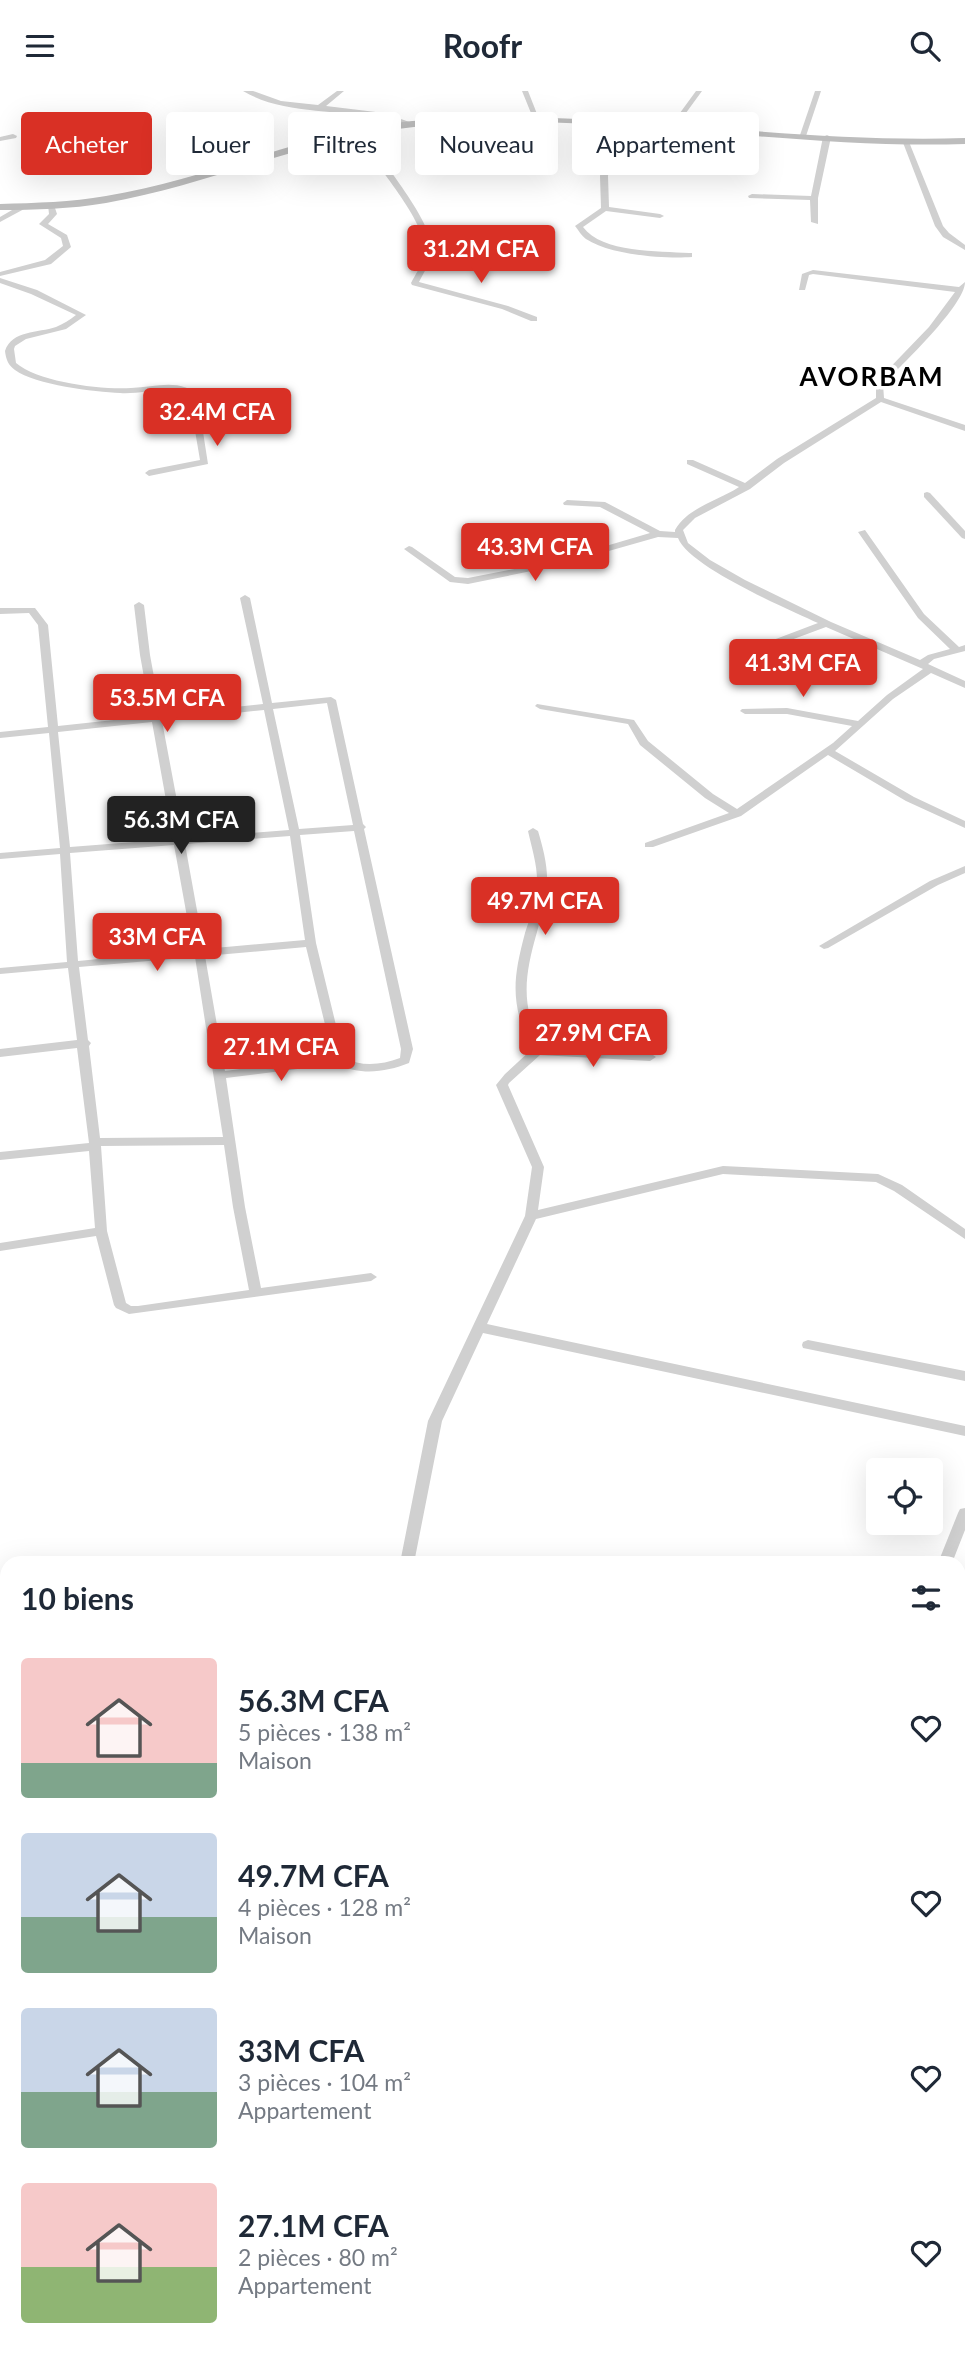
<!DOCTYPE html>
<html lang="fr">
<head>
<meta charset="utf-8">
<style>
  body { margin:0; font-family:Lato,sans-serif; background:#f6f6f7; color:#1f2937; height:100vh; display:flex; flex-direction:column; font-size:26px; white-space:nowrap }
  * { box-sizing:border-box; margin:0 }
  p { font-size:23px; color:#747a83 }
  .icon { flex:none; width:38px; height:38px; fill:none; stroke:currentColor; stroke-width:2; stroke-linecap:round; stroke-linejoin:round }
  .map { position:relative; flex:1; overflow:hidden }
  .side { position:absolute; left:0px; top:1465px; width:966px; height:800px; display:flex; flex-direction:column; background:#fff; border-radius:21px 21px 0 0; box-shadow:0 7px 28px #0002 }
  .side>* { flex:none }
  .top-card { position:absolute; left:21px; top:21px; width:924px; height:63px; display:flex; gap:14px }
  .fabs { position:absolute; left:866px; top:1367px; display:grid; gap:14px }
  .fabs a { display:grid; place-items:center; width:77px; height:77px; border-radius:7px; background:#fff; box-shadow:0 7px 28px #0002; font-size:35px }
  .price { position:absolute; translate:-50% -60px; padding:0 16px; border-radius:7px; background:#d93025; color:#fff; font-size:23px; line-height:46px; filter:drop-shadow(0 2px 4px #0008) }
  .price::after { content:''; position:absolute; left:50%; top:42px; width:21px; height:16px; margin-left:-10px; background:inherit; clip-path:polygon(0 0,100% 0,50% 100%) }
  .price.current { background:#222; color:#fff }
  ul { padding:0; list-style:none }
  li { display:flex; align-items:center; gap:21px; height:175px; padding:0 21px }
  li span { display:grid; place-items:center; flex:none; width:196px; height:140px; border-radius:7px; color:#555 }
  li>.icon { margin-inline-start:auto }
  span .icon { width:84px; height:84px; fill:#fffc; stroke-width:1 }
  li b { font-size:30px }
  h2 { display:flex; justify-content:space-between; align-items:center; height:84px; padding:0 21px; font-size:30px }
  .chip { padding:0 24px; border-radius:7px; background:#fff; box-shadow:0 7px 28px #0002; font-size:24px; line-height:63px }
  .chip.current { background:#d93025; color:#fff }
  header { display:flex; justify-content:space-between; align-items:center; height:91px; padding:0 21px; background:#fff; font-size:32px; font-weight:700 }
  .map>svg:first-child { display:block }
</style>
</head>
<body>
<header><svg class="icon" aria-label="menu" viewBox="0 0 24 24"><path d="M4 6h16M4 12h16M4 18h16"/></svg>Roofr<svg class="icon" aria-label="search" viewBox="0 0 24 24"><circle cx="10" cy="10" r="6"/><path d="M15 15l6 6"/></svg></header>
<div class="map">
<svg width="965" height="2263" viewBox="0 0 965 2263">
  <rect width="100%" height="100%" fill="#fff"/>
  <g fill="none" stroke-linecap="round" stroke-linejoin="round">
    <!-- street -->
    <g fill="#d0d0d0" fill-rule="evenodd">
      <path d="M243 0H253L281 10 318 14 337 0H344L326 15 384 22 415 33 411 35C401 32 390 27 380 26 336 19 281 23 243 0Z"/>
      <polygon points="522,0 528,0 539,28 533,27"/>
      <polygon points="696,0 702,0 683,26 678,37 674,37 677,26"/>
      <polygon points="815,0 821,0 806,45 799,47"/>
      <path d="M613 29 617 31 608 85 609 116 660 123 664 125 660 127 606 120 583 136C602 162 659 160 689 162H692V166C664 168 610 164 586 148 581 144 579 140 575 135L601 117 600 85 609 31Z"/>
      <path d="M353 40H359C377 62 436 134 432 161 431 171 424 181 419 191L508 215 537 226V230H531L502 218 412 194 411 192C416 182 426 169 425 157 424 129 372 66 353 44Z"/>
      <polygon points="13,43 17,45 16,47 0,50 0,46"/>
      <polygon points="827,44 831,46 818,107 818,133 811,131 810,109 749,107 748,105 752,103 811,105 823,46"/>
      <polygon points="902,49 909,51 943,135 949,142 965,154 965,159 943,146 935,135"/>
      <polygon points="48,114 54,114 57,123 48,133 67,144 71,156 51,173 0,185 0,181 45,169 63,155 61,147 39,133 49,123"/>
      <polygon points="19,115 26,117 0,131 0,126"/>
      <path d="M813 179 959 196 965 191C965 214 902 274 883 293L884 307 965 334V340L881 311 784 372 750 398 695 427 683 439 688 452 710 469 745 489 831 531 920 569 928 564 950 558 918 527 858 441 865 439 924 523 959 556 965 554V560L934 568 928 573 965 590V597L931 582 893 608 835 660 914 706 965 730V737L906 710 828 664 741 725 653 756H645V752L729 722 705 707 640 654 628 633 540 618 535 615 537 613 634 629 648 650 713 703 737 718 833 652 852 635 787 623H745L740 620 742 618 787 617 858 630 887 604 923 578 826 536 737 569H731V565L818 532C788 518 689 476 678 447L658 446 556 475 468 493 450 491 404 458 409 455 412 456 455 486 468 487 555 470 650 442 600 416 564 414 563 412 567 409 605 411 660 440 675 441V439C688 416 718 410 739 396L687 373V369H693L745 392 777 368 876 307V291L929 236 955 201 813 183 809 184 805 199H799L802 183Z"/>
      <path d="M0 187 37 199 86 224 66 238 26 248 15 255 14 258 16 272C38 291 101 299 131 297 157 296 181 286 202 307L201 328 208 373 149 385 145 382 149 379 200 369 193 328 194 308C172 290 146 304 120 302 95 301 35 294 15 279 8 274 6 268 5 260 12 239 38 242 56 236 63 233 70 229 76 224L31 203 0 192Z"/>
      <polygon points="927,401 930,402 965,440 965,448 962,447 924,406 924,402"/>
      <path d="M245 504 250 507 272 612 331 606 336 609 363 733 366 736 364 738 413 958 409 972C386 981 361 985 337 973L226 987 245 1116 261 1197 371 1182 377 1186 371 1190 129 1223 116 1217 114 1214 96 1145 0 1160V1152L95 1137 89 1060 0 1069V1061L89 1052 77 957 0 966V958L77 949 68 877 0 883V877L67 871 60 763 0 768V762L60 757 49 642 0 647V641L48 636 38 534 29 522 0 523V517H35L48 534 58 635 151 625 140 564 134 514 139 511 144 514 150 564 161 624 263 613 240 507ZM327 612 353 734 299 738 273 618ZM264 619 289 739 184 747 162 630ZM152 631 173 748 70 756 58 641ZM354 740 401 958 400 967C381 974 362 976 344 967L316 852 300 744ZM290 745 305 849 204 858 185 753ZM174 754 193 859 78 870 70 762ZM306 856 333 966 225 980 205 865ZM195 866 223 1046 100 1047 89 955 91 952 88 949 79 876ZM224 1054 233 1116 249 1199 138 1215H131L126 1212 107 1140 101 1055Z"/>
      <path d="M533 737 538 740C543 757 548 775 547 793 547 809 541 825 537 841 524 887 521 912 541 957L650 962 656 966 650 970 540 964 509 992 508 994 544 1076 538 1119 723 1075 878 1083 902 1094 965 1138V1148L894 1100 876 1091 723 1083 536 1128 487 1233 965 1335V1345L483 1242 442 1330 414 1472H400L428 1330 525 1125 532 1076 496 994 505 983 531 959C511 912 512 891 525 842 530 827 536 810 537 794 538 776 532 758 528 740Z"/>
      <polygon points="965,775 965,782 938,794 828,857 824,858 819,855 930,790"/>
      <polygon points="808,1249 965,1280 965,1290 803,1257 802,1254 803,1251"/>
      <polygon points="965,1417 965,1439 952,1472 938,1472 958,1422 960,1418"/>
      <polygon points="7,1528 7,1540 0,1541 0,1529"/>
      <polygon points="959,1725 965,1727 965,1739 959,1737"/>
      <polygon points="7,1756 7,1775 0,1780 0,1760"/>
      <polygon points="0,2050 7,2053 7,2070 0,2067"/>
      <polygon points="959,2073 965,2076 965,2092 959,2090"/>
      <polygon points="7,2176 7,2203 0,2207 0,2180"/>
      <polygon points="211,2258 228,2258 231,2263 211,2263"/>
    </g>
    <!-- secondary -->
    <path fill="#bdbdbd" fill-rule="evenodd" d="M506 26C659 27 812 52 965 47V53C781 59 598 17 414 36 308 47 210 94 106 112 70 118 36 119 0 119V113C36 112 71 111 106 105 191 91 273 57 357 38 406 28 456 27 506 26Z"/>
  </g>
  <g text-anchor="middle" stroke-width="7" stroke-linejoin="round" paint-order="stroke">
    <!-- far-district labels -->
    <g font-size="26" font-weight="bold" letter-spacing="2" fill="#000" stroke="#fff">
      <text x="872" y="295">AVORBAM</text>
    </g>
  </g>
</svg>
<div class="fabs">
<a><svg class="icon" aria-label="locate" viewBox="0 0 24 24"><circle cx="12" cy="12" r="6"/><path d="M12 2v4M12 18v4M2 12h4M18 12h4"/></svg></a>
</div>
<b class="price" style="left:481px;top:194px">31.2M CFA</b>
<b class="price" style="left:217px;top:357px">32.4M CFA</b>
<b class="price" style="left:535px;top:492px">43.3M CFA</b>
<b class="price" style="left:803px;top:608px">41.3M CFA</b>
<b class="price" style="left:167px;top:643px">53.5M CFA</b>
<b class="price current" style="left:181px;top:765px">56.3M CFA</b>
<b class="price" style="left:545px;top:846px">49.7M CFA</b>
<b class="price" style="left:157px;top:882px">33M CFA</b>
<b class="price" style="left:593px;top:978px">27.9M CFA</b>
<b class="price" style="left:281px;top:992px">27.1M CFA</b>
<div class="top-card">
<a class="chip current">Acheter</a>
<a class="chip">Louer</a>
<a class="chip">Filtres</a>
<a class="chip">Nouveau</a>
<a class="chip">Appartement</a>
</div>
<section class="side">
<h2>10 biens<svg class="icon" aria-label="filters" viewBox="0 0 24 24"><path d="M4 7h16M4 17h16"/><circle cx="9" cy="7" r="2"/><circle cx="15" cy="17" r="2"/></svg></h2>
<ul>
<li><span style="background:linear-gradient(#f6c9c9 75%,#7fa58c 0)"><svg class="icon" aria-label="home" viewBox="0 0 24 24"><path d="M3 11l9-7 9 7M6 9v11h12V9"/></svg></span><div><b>56.3M CFA</b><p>5 pièces · 138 m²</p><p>Maison</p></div><svg class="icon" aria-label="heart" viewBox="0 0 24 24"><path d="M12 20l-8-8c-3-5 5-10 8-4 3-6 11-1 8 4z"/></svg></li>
<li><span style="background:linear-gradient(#c9d6e8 60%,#7fa58c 0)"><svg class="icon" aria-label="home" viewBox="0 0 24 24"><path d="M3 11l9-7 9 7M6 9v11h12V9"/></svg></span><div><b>49.7M CFA</b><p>4 pièces · 128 m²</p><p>Maison</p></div><svg class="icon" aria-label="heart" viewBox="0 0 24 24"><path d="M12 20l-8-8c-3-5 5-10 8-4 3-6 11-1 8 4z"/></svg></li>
<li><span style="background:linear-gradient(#c9d6e8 60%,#7fa58c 0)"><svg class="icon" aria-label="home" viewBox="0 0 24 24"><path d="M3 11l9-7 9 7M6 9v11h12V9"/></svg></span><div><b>33M CFA</b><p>3 pièces · 104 m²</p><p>Appartement</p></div><svg class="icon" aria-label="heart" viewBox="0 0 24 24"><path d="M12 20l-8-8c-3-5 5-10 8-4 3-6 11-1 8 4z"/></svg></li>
<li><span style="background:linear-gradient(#f6c9c9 60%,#8fb573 0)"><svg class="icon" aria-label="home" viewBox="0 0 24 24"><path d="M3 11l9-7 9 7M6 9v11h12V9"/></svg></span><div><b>27.1M CFA</b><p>2 pièces · 80 m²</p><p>Appartement</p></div><svg class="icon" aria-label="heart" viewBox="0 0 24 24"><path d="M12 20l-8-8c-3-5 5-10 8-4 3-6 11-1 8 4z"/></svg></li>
</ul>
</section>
</div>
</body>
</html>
